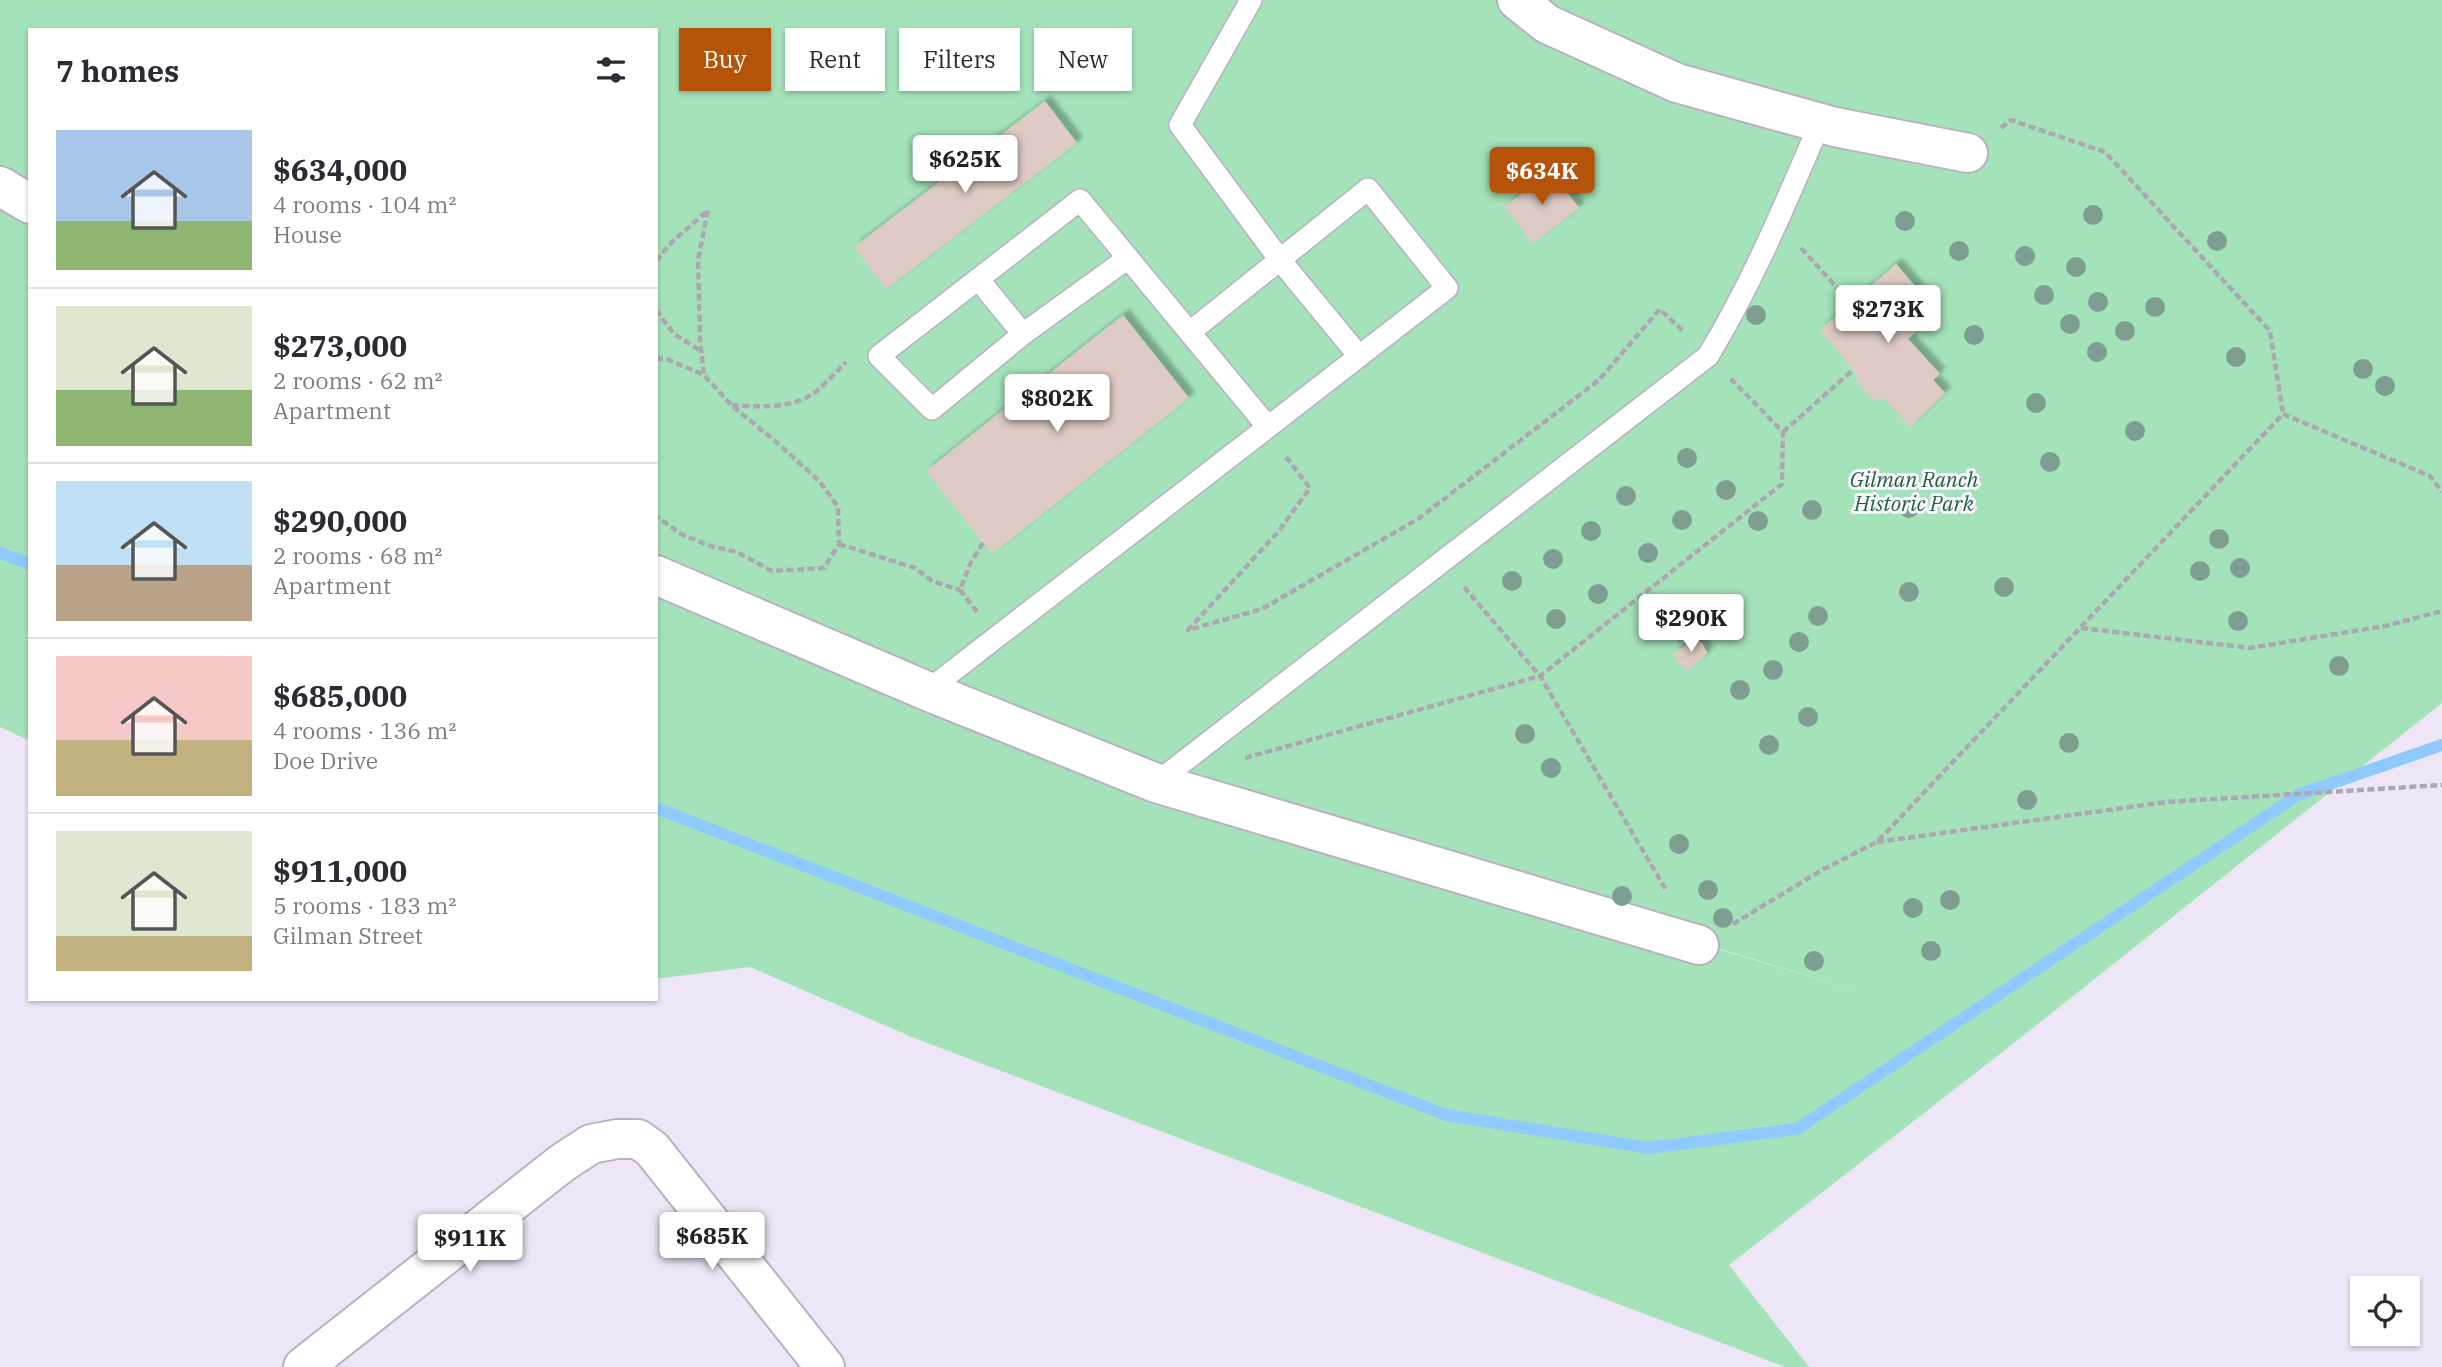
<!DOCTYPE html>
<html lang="en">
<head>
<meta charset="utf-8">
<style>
  body { margin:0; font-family:"IBM Plex Serif",serif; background:#f7f7f7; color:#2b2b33; height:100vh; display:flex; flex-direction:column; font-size:26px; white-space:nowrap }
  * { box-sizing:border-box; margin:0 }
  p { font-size:23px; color:#7c7c81 }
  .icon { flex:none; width:38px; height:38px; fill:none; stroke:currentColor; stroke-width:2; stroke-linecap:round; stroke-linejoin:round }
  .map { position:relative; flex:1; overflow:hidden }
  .panel { position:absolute; left:28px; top:28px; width:630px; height:973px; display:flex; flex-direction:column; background:#fff; border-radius:0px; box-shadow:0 2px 5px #0004 }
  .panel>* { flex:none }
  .hud { position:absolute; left:679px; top:28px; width:665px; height:63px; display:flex; gap:14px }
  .fabs { position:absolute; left:2350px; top:1276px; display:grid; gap:14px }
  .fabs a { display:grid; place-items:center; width:70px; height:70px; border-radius:0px; background:#fff; box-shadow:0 2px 5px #0004; font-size:35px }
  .price { position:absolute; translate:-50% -60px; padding:0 16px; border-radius:7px; background:#fff; color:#222; font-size:23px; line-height:46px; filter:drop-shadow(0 2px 4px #0008) }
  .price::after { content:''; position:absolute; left:50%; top:42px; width:21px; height:16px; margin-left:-10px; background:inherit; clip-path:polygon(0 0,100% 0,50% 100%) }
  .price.on { background:#b45309; color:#fff }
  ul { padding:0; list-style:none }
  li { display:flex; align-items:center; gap:21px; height:175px; padding:0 28px }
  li+li { border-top:2px solid #e1e1e2 }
  li span { display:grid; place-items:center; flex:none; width:196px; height:140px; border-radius:0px; color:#555 }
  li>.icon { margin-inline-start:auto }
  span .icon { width:84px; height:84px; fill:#fffc; stroke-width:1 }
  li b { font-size:30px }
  h2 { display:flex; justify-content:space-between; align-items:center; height:84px; padding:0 28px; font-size:30px }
  .tag { padding:0 24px; border-radius:0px; background:#fff; box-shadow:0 2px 5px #0004; font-size:24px; line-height:63px }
  .tag.on { background:#b45309; color:#fff }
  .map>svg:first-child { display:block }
</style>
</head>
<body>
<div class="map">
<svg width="2442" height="1367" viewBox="0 0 2442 1367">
  <defs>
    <filter id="shadow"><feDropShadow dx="6" dy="-6" stdDeviation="2" flood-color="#0004"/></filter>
  </defs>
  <rect width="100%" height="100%" fill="#eee6f6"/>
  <!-- green -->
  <polygon fill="#a4e3ba" points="0,0 2442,0 2442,703 2019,1039 1729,1265 1809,1367 1785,1367 914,1038 750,967 656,979 656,575 927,691 1156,783 1876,996 1165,782 925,682 656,565 656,30 30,30 30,741 0,727"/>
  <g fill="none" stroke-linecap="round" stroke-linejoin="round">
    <!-- stream -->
    <g stroke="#8fcafd" stroke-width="12">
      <polyline points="0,553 30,564"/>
      <polyline points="656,808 1446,1115 1648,1148 1797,1129 2298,795 2442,745"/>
    </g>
  </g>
  <!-- building -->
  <g fill="#decbc4" filter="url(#shadow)">
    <polygon points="1045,101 1077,143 886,289 854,247"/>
    <polygon points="1551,171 1579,208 1533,243 1504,207"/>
    <polygon points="1896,264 1933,307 1919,317 1925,323 1908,339 1940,374 1933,380 1945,393 1910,427 1886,400 1881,398 1874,400 1865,392 1856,380 1857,375 1820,330"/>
    <polygon points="1123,315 1189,398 992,554 926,471"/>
    <polygon points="1694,639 1702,643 1707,653 1701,660 1687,670 1678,664 1674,654"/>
  </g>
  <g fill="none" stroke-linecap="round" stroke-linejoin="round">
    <!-- lane casing -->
    <g stroke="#b8b1c0" stroke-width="24">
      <g id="lane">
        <polyline points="1251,0 1180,125 1280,260 1359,356"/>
        <polyline points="1190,332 1368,189 1447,288 1268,427"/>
        <polyline points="1023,334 1128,258"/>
        <polyline points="927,691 1268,427 1080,200 879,356 932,409 1023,334 978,279"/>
        <path d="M1156 783 1708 356C1753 282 1786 202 1820 123"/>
      </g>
    </g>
    <!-- street casing -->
    <g stroke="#b8b1c0" stroke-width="42">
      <g id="street">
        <polyline points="1517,0 1547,24 1677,83 1835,127 1968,153"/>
        <polyline points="0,186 30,204"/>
        <polyline points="656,575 927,691 1156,783 1699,945"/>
        <polyline points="303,1367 562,1163 591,1144 617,1139 638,1139 652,1149 825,1367"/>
      </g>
    </g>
    <!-- path -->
    <g stroke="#ada6b3" stroke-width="4.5" stroke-dasharray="7 3.5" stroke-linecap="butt">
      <polyline points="2001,128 2011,120 2105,152 2270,331 2283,414"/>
      <polyline points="1801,248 1851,303"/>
      <polyline points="656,261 672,242 708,210 698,260 700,339 704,375"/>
      <polyline points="656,310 674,334 701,351"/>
      <polyline points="656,358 669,360 704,375 731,405 780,445 820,482 838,507 839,544 824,568 772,571 737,552 710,546 681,534 656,516"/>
      <path d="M732 405C761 407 795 409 818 390 828 381 837 371 846 362"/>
      <polyline points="2283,414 2430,476 2442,492"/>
      <polyline points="1783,432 1853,370"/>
      <polyline points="1286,457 1310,488 1278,532 1188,630 1262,609 1418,519 1599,380 1660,309 1684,332"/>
      <polyline points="839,544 915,568 932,581 960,590"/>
      <polyline points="1464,587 1540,676 1666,890"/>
      <polyline points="1644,595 1684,646"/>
      <polyline points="977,612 960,590 970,564 983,543"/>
      <polyline points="2081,628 2250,648 2385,626 2442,611"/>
      <polyline points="1245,758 1540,676 1782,484 1783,432 1730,378"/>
      <polyline points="1877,842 2166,802 2442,785"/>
      <polyline points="1733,924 1822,870 1877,842 2283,414"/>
    </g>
    <!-- lane -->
    <use href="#lane" stroke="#fff" stroke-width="21"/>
    <!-- street -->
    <use href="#street" stroke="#fff" stroke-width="38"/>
  </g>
  <!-- trees -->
  <g fill="#7e9e91">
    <circle cx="2093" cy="215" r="10"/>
    <circle cx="1905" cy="221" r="10"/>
    <circle cx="2217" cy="241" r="10"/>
    <circle cx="1959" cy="251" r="10"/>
    <circle cx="2025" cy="256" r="10"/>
    <circle cx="2076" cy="267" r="10"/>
    <circle cx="2044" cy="295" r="10"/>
    <circle cx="2098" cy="302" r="10"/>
    <circle cx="2155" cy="307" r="10"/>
    <circle cx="1756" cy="315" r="10"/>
    <circle cx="2070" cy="324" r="10"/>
    <circle cx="2125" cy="331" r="10"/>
    <circle cx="1974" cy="335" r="10"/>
    <circle cx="2097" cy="352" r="10"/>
    <circle cx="2236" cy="357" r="10"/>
    <circle cx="2363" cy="369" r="10"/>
    <circle cx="2385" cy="386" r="10"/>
    <circle cx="2036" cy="403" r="10"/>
    <circle cx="2135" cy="431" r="10"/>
    <circle cx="1687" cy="458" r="10"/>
    <circle cx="2050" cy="462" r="10"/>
    <circle cx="1726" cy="490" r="10"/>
    <circle cx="1626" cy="496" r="10"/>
    <circle cx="1909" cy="508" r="10"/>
    <circle cx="1812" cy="510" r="10"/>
    <circle cx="1682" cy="520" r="10"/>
    <circle cx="1758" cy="521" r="10"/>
    <circle cx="1591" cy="531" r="10"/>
    <circle cx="2219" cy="539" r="10"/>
    <circle cx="1648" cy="553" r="10"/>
    <circle cx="1553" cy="559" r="10"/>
    <circle cx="2240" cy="568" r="10"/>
    <circle cx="2200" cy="571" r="10"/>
    <circle cx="1512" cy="581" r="10"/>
    <circle cx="2004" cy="587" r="10"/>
    <circle cx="1909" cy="592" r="10"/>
    <circle cx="1598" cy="594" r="10"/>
    <circle cx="1818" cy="616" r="10"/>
    <circle cx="1710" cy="617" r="10"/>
    <circle cx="1556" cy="619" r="10"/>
    <circle cx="2238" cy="621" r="10"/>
    <circle cx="1799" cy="642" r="10"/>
    <circle cx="2339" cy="666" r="10"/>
    <circle cx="1773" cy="670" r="10"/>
    <circle cx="1740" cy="690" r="10"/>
    <circle cx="1808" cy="717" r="10"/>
    <circle cx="1525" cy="734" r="10"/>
    <circle cx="2069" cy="743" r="10"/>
    <circle cx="1769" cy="745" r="10"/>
    <circle cx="1551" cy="768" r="10"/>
    <circle cx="2027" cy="800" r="10"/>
    <circle cx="1679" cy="844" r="10"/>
    <circle cx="1708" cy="890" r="10"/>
    <circle cx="1622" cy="896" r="10"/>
    <circle cx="1950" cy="900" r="10"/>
    <circle cx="1913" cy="908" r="10"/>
    <circle cx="1723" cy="918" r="10"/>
    <circle cx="1931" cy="951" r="10"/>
    <circle cx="1814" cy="961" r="10"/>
  </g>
  <g text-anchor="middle" stroke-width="6" stroke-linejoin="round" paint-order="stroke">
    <!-- park labels -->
    <g font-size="21" font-style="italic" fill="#22633f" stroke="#f9f4fe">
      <text x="1914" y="487">Gilman Ranch<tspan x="1914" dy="24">Historic Park</tspan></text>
    </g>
  </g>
</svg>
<div class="fabs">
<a><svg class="icon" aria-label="locate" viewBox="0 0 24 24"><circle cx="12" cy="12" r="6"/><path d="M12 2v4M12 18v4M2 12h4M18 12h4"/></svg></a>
</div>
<b class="price" style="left:965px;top:195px">$625K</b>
<b class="price on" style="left:1542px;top:207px">$634K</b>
<b class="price" style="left:1888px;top:345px">$273K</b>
<b class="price" style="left:1057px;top:434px">$802K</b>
<b class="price" style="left:1691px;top:654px">$290K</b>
<b class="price" style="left:712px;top:1272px">$685K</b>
<b class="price" style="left:470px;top:1274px">$911K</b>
<div class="hud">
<a class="tag on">Buy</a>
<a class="tag">Rent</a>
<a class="tag">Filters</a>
<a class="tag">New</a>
</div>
<section class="panel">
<h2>7 homes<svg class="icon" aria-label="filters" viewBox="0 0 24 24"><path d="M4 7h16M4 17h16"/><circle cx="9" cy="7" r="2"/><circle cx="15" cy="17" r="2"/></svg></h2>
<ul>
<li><span style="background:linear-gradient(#a9c7e8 65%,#8fb573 0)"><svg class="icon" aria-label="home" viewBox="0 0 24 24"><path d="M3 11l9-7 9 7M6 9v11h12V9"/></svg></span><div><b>$634,000</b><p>4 rooms · 104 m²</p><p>House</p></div></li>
<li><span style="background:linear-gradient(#dfe7d0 60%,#8fb573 0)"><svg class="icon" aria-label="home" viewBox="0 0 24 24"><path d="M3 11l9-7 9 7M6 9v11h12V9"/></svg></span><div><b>$273,000</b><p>2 rooms · 62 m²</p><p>Apartment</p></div></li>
<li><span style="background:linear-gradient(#bfe0f5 60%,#b9a48a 0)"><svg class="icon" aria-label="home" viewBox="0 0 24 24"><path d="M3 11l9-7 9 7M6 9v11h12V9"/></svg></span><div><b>$290,000</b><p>2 rooms · 68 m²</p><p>Apartment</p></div></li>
<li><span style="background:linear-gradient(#f6c9c9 60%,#c2b280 0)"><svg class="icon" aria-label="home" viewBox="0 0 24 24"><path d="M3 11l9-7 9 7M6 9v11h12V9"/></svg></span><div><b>$685,000</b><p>4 rooms · 136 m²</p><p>Doe Drive</p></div></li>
<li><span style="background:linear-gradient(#dfe7d0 75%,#c2b280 0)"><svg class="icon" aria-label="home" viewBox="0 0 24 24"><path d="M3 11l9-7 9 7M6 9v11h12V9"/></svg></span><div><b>$911,000</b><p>5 rooms · 183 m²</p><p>Gilman Street</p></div></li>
</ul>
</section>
</div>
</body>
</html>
